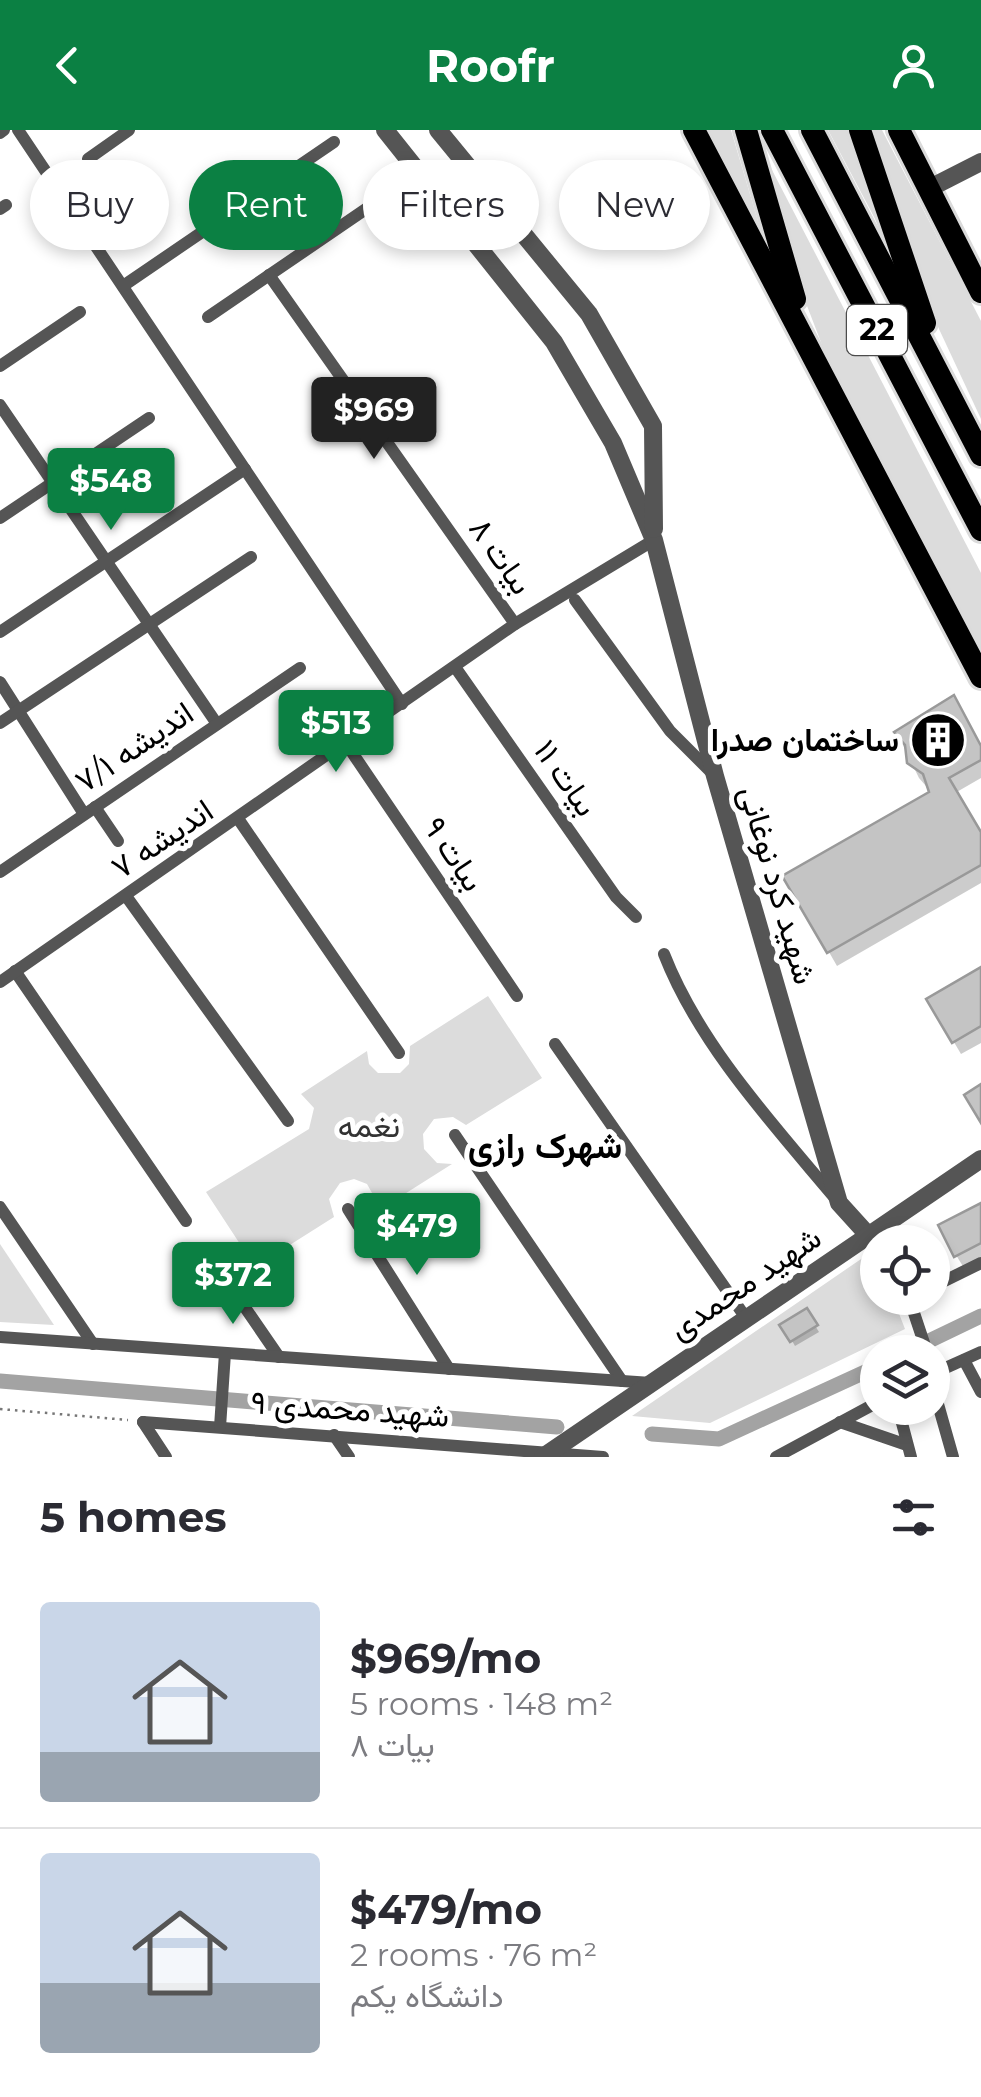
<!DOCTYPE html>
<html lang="en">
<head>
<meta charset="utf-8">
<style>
  body { margin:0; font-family:Montserrat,Vazirmatn,sans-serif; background:#f7f7f7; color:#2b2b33; height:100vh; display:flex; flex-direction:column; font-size:38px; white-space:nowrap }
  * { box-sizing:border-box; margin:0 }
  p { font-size:32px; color:#7c7c81 }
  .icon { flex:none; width:55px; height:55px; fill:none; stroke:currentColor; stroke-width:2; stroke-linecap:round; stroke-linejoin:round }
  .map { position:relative; height:1327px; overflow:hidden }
  .drawer { display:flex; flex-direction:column; background:#fff; flex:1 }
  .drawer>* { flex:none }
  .banner { position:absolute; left:30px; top:30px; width:922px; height:90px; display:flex; gap:20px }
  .controls { position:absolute; left:860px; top:1095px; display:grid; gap:20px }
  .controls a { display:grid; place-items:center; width:90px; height:90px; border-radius:50%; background:#fff; box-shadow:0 5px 15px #0003; font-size:50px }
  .price { position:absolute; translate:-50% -85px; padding:0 22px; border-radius:10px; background:#0b8043; color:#fff; font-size:32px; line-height:65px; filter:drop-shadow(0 2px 5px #0008) }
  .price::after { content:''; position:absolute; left:50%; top:60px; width:30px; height:22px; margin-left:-15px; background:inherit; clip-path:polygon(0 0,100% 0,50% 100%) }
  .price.current { background:#222; color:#fff }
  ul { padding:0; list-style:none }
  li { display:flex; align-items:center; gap:30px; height:250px; padding:0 40px }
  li+li { border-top:2px solid #e1e1e2 }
  li span { display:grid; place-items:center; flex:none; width:280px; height:200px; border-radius:10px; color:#555 }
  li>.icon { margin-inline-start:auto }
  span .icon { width:120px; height:120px; fill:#fffc; stroke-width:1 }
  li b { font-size:42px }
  h2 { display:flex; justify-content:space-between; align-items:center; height:120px; padding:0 40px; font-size:42px }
  .pill { padding:0 35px; border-radius:45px; background:#fff; box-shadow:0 5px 15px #0003; font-size:35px; line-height:90px }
  .pill.current { background:#0b8043; color:#fff }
  header { display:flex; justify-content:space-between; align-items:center; height:130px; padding:0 40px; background:#0b8043; color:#fff; font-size:45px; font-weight:700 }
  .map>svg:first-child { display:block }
</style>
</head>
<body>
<header><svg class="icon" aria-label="back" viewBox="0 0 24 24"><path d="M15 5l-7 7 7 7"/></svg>Roofr<svg class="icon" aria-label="person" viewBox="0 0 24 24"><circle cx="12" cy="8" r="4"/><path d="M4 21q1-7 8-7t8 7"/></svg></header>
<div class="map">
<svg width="981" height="1327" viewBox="0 0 981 1327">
  <rect width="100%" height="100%" fill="#fff"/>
  <!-- green -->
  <g fill="#dcdcdc">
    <polygon points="707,0 731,0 763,108"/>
    <polygon points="828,0 851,0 900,136"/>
    <polygon points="866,0 882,0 981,191 981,289 939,199"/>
    <polygon points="758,13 981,443 981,520 824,220 799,155"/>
    <polygon points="488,866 542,948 466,995 453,987 434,989 423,1004 424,1019 437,1033 452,1034 373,1084 376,1070 367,1054 354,1049 340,1053 329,1069 334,1087 255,1137 206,1062 309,999 314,978 301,964 367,921 369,934 378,943 400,943 409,934 410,916"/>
    <polygon points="0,1114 54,1195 0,1192"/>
    <polygon points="864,1127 877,1130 878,1168 893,1168 905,1199 710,1293 632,1286"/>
  </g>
  <!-- shadow -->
  <g fill="#0003">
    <polygon points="897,603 981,620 981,648 955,663 981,707 981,753 837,836 786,747 932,663 919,648"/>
    <polygon points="981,840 981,913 961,924 929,870"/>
    <polygon points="981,1076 981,1129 964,1138 956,1125"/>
    <polygon points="806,1181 819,1202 795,1216 783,1195"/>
  </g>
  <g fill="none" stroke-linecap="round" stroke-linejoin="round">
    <!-- canal -->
    <g stroke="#a3a3a3" stroke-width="15">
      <polyline points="906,1222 981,1186"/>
      <polyline points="0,1251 557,1297"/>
      <polyline points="652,1304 719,1309 878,1236"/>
    </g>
  </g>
  <!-- building -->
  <g fill="#c4c4c4" stroke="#999" stroke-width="2.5">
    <polygon points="954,565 981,616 981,630 949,648 981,702 981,735 827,823 782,746 929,662 923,644 907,633 905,615 894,602"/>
    <polygon points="981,837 981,896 952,913 926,869"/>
    <polygon points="981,954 981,993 964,965"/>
    <polygon points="981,1073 981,1113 954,1127 938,1095"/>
    <polygon points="807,1178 818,1195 790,1212 779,1195"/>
  </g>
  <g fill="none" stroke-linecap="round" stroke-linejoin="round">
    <!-- trunk casing -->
    <g stroke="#dbdbdb" stroke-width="28">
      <g id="trunk">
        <polyline points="694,0 981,547"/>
        <polyline points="746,0 795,169"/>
        <polyline points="772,0 981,400"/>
        <polyline points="812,0 981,325"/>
        <polyline points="860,0 925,193"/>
        <polyline points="899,0 981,162"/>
      </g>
    </g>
    <!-- path -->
    <polyline stroke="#777" stroke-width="2.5" stroke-dasharray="2.5 5" stroke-linecap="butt" points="0,1279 128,1290"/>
    <!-- minor -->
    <g stroke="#555" stroke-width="12">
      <polyline points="18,0 402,574"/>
      <polyline points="0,3 4,0"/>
      <polyline points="88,29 129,0"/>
      <polyline points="0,79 6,75"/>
      <polyline points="269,145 515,494"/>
      <polyline points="123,156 334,12"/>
      <polyline points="208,187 382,68"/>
      <polyline points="0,236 80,182"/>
      <polyline points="0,275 217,594"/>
      <polyline points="0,388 149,288"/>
      <polyline points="575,470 670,601 713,644"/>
      <polyline points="0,502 245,339"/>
      <polyline points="455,537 616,767 636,787"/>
      <polyline points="0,552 84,684"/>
      <polyline points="0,593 251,427"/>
      <polyline points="345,612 517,866"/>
      <polyline points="95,677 118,711"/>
      <polyline points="239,690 399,923"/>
      <polyline points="0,742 300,538"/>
      <polyline points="126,766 288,991"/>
      <path d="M664 824C699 914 772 993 834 1067"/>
      <polyline points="15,841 186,1091"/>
      <polyline points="0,852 515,494 654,410"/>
      <polyline points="555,914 746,1188"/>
      <polyline points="455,1005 622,1251"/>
      <polyline points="0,1077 93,1214"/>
      <polyline points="348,1079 449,1239"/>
      <polyline points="886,1093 892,1112"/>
      <polyline points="222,1144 279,1227"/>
      <polyline points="932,1157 981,1133"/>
      <polyline points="909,1168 927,1222"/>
      <polyline points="0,1207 651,1253"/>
      <polyline points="964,1230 981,1262"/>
      <polyline points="932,1244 981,1222"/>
      <polyline points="932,1253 953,1327"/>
      <polyline points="898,1278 911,1327"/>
      <polyline points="143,1292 603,1327"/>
      <polyline points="143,1292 166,1327"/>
      <polyline points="840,1292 907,1315"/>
      <polyline points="220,1297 225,1223"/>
      <polyline points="334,1305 349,1327"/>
      <polyline points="776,1327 878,1272"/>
    </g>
    <!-- tertiary -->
    <g stroke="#555" stroke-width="18">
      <polyline points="385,0 554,212 613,313 654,410 715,646 839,1073 868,1105"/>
      <polyline points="438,0 589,184 653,296 654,399"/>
      <polyline points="928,59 981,32"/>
      <polyline points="543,1327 981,1029"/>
    </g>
    <!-- trunk -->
    <use href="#trunk" stroke="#000" stroke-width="22"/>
  </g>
  <!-- icons -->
  <defs>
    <g id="building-disc" transform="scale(2.875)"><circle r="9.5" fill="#000" stroke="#fff"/><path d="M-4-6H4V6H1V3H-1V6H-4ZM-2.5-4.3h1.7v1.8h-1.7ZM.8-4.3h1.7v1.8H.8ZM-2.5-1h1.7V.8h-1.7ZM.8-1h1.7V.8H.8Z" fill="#fff"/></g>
  </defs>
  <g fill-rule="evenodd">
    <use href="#building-disc" x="938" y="610"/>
  </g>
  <g text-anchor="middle" stroke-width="10" stroke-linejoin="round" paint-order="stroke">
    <!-- shield labels -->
    <rect fill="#fff" stroke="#4c4c4c" stroke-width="2.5" x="847" y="175" width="60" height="50" rx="8"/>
    <g font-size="30" font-weight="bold" fill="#000">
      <text x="877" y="210">22</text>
    </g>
    <!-- street labels -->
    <g font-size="32" fill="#000" stroke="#fff">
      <text transform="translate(501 426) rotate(55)" y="11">بیات ۸</text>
      <text transform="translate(134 617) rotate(-34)" y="11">اندیشه ۷/۱</text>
      <text transform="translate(566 648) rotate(55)" y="11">بیات ۱۱</text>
      <text transform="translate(162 709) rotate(-34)" y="11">اندیشه ۷</text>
      <text transform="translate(454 724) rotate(56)" y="11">بیات ۹</text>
      <text transform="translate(778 755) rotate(74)" y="11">شهید کرد نوغانی</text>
      <text transform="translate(745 1153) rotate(-34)" y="11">شهید محمدی</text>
      <text transform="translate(350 1279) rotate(4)" y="11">شهید محمدی ۹</text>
    </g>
    <!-- poi labels -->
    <g font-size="32" font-weight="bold" fill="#000" stroke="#fff" text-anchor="end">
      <text x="899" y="621">ساختمان صدرا</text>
    </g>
    <!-- park labels -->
    <g font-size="32" fill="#333" stroke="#fff">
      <text x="369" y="1007">نغمه</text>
    </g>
    <!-- neighbourhood labels -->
    <g font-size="35" font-weight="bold" fill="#000" stroke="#fff">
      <text x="545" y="1028">شهرک رازی</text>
    </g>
  </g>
</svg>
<div class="controls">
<a><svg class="icon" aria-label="locate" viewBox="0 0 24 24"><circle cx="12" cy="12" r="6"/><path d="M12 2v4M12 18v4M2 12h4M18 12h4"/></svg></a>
<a><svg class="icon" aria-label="layers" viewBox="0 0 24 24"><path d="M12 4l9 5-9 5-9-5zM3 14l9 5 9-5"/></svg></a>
</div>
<b class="price current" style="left:374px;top:332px">$969</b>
<b class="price" style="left:111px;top:403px">$548</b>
<b class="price" style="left:336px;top:645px">$513</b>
<b class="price" style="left:417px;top:1148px">$479</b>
<b class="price" style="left:233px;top:1197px">$372</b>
<div class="banner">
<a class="pill">Buy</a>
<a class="pill current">Rent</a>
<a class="pill">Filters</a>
<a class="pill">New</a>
</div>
</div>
<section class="drawer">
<h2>5 homes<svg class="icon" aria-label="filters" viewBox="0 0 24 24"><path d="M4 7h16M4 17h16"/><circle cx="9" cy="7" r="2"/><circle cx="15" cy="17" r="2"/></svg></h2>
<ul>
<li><span style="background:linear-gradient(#c9d6e8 75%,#9aa5b1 0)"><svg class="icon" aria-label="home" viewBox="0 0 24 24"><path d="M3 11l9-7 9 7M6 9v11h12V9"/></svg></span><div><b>$969/mo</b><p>5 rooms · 148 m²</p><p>بیات ۸</p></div></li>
<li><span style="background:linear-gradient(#c9d6e8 65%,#9aa5b1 0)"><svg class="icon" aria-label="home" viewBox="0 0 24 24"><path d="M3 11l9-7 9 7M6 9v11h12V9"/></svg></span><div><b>$479/mo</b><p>2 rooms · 76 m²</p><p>دانشگاه یکم</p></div></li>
</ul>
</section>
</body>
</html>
